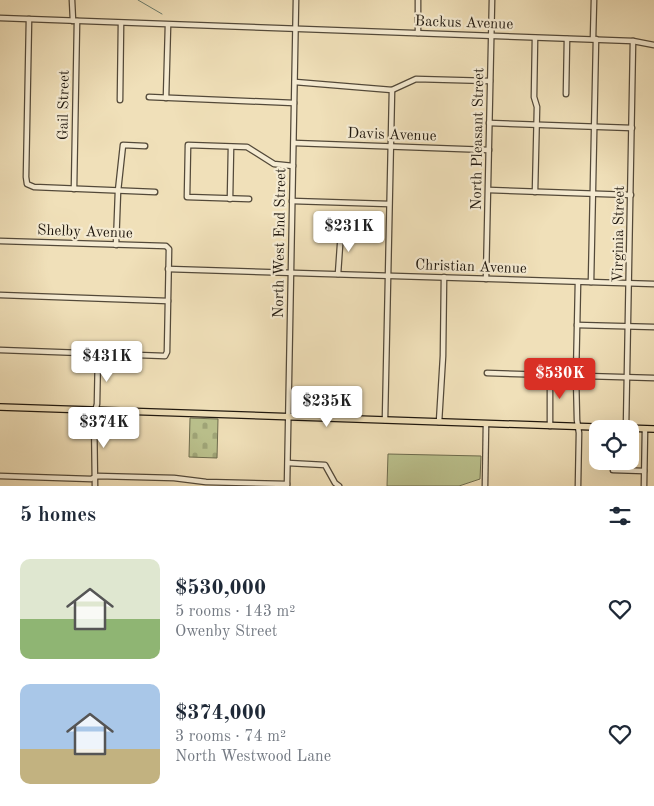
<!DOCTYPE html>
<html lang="en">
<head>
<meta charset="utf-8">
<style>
  body { margin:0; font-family:"Old Standard TT",serif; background:#f2f2f3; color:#1f2937; height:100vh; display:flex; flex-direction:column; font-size:19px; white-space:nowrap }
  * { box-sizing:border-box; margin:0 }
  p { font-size:16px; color:#747a83 }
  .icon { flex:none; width:28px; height:28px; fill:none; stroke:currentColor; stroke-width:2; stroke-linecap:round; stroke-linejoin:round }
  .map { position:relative; height:486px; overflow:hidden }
  .details { display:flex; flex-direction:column; background:#fff; flex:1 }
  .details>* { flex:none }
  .buttons { position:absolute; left:589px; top:420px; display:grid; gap:10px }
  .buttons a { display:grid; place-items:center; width:50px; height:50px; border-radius:10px; background:#fff; box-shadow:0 5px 20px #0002; font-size:25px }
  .price { position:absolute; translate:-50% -42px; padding:0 11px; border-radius:5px; background:#fff; color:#222; font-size:16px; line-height:32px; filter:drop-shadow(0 1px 2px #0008) }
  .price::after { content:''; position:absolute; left:50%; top:30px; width:15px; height:11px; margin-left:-8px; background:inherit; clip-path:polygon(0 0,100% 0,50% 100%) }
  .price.active { background:#d93025; color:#fff }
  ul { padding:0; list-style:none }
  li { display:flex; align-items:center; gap:15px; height:125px; padding:0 20px }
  li span { display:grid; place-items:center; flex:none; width:140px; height:100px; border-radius:10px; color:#555 }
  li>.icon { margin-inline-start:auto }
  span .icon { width:60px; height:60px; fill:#fffc; stroke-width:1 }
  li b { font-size:21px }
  h2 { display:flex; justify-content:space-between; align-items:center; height:60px; padding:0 20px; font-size:21px }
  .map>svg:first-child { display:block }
</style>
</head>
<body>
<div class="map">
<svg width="654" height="486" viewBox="0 0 654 486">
  <defs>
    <pattern id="cemetery-stones" width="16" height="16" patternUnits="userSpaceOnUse" patternTransform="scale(1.25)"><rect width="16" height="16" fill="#bbc28e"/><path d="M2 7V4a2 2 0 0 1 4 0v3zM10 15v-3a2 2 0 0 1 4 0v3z" fill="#a0a679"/></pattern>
  </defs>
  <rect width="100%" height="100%" fill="#f0e0b9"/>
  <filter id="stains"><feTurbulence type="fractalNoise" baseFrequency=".004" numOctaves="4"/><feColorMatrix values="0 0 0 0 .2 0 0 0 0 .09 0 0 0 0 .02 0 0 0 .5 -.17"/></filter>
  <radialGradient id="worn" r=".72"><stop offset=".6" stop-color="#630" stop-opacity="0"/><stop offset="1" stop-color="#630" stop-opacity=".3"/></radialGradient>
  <!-- cemetery -->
  <polygon fill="url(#cemetery-stones)" stroke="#6d6c4e" points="190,418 218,419 217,458 189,457"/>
  <!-- park -->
  <polygon fill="#bbc28e" stroke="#6d6c4e" points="388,454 481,456 480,479 459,486 387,486"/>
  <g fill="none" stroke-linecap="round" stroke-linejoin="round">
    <!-- stream -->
    <polyline stroke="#697b6d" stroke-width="1" points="138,0 162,14"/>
    <!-- minor casing -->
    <g stroke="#534939" stroke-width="7">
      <g id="minor">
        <polyline points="72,0 73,21"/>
        <polyline points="0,18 633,41 654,45"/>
        <polyline points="29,19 26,177 27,184 34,187 155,192"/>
        <polyline points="418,33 418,0"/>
        <polyline points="593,39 594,0"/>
        <polyline points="295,82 392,90 416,79 490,81"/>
        <polyline points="566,94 567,39"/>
        <polyline points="149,97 294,103"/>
        <polyline points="166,98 168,25"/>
        <polyline points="120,100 121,23"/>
        <polyline points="489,123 632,128"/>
        <polyline points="294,143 489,150"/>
        <polyline points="74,189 77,21"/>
        <polyline points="489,190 631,195"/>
        <polyline points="535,192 537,107 534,97 535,38"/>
        <polyline points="230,199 231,147"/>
        <polyline points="249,199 187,197 188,145 247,147 274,164 293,166"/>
        <polyline points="292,201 389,204"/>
        <polyline points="0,241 166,246 169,249 167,352 165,356 0,350"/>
        <polyline points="116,245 118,191 123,145 145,146"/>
        <polyline points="168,269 654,284"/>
        <polyline points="338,274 341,231"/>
        <polyline points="486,279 492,0"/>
        <polyline points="591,282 596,39"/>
        <polyline points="0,295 168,301"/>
        <polyline points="577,325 654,327"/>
        <polyline points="487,373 654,378"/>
        <polyline points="550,375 550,426"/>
        <polyline points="385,420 392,90"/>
        <polyline points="439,422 443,356 444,277"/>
        <polyline points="626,428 633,41"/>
        <polyline points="288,463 325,465 335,483 339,486"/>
        <polyline points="613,470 644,471"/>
        <polyline points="0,476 91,479 98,476 174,478 206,482 287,484"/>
        <polyline points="95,486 94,415 97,404 98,354"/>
        <polyline points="287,486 296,0"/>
        <polyline points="485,486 486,424"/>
        <polyline points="578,486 579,433 577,420 576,376 578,282"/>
        <polyline points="644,486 645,429"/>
      </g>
    </g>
    <!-- major casing -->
    <g stroke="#1f170e" stroke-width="8">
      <polyline id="major" points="0,407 654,429"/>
    </g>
    <!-- minor -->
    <use href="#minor" stroke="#f5ebd2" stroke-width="4.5"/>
    <!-- major -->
    <use href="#major" stroke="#f0e0b9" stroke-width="5.5"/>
  </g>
  <g text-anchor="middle" stroke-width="4.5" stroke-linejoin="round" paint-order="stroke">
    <!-- street labels -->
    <g font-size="15" fill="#1f170e" stroke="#f5ebd2">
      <text transform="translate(464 22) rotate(2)" y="5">Backus Avenue</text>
      <text transform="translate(63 105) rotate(-89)" y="5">Gail Street</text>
      <text transform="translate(392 134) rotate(2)" y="5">Davis Avenue</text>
      <text transform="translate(477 139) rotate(-89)" y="5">North Pleasant Street</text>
      <text transform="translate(85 231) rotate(2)" y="5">Shelby Avenue</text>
      <text transform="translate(618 234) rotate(-89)" y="5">Virginia Street</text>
      <text transform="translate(279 243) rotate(-89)" y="5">North West End Street</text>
      <text transform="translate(471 266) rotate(2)" y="5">Christian Avenue</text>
    </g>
  </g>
  <rect width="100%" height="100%" filter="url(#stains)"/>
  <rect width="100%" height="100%" fill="url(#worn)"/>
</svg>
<div class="buttons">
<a><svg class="icon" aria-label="locate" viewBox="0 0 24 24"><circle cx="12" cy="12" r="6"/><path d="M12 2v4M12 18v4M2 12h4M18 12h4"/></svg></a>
</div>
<b class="price" style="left:349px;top:253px">$231K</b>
<b class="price" style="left:107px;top:383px">$431K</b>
<b class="price active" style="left:560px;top:400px">$530K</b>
<b class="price" style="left:327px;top:428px">$235K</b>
<b class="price" style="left:104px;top:449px">$374K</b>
</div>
<section class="details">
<h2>5 homes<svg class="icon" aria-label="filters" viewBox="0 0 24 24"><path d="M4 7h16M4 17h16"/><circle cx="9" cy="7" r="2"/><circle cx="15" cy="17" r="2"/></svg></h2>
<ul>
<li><span style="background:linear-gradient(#dfe7d0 60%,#8fb573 0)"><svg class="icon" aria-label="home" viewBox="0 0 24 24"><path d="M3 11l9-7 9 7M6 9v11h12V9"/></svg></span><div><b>$530,000</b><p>5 rooms · 143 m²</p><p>Owenby Street</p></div><svg class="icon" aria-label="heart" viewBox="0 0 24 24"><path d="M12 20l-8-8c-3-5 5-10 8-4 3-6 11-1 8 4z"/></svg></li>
<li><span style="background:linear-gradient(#a9c7e8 65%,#c2b280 0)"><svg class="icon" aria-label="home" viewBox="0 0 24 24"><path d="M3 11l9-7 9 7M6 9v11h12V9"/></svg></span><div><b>$374,000</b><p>3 rooms · 74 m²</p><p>North Westwood Lane</p></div><svg class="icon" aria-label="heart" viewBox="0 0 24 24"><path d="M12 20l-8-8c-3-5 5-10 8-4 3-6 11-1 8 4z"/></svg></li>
</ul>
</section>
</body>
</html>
